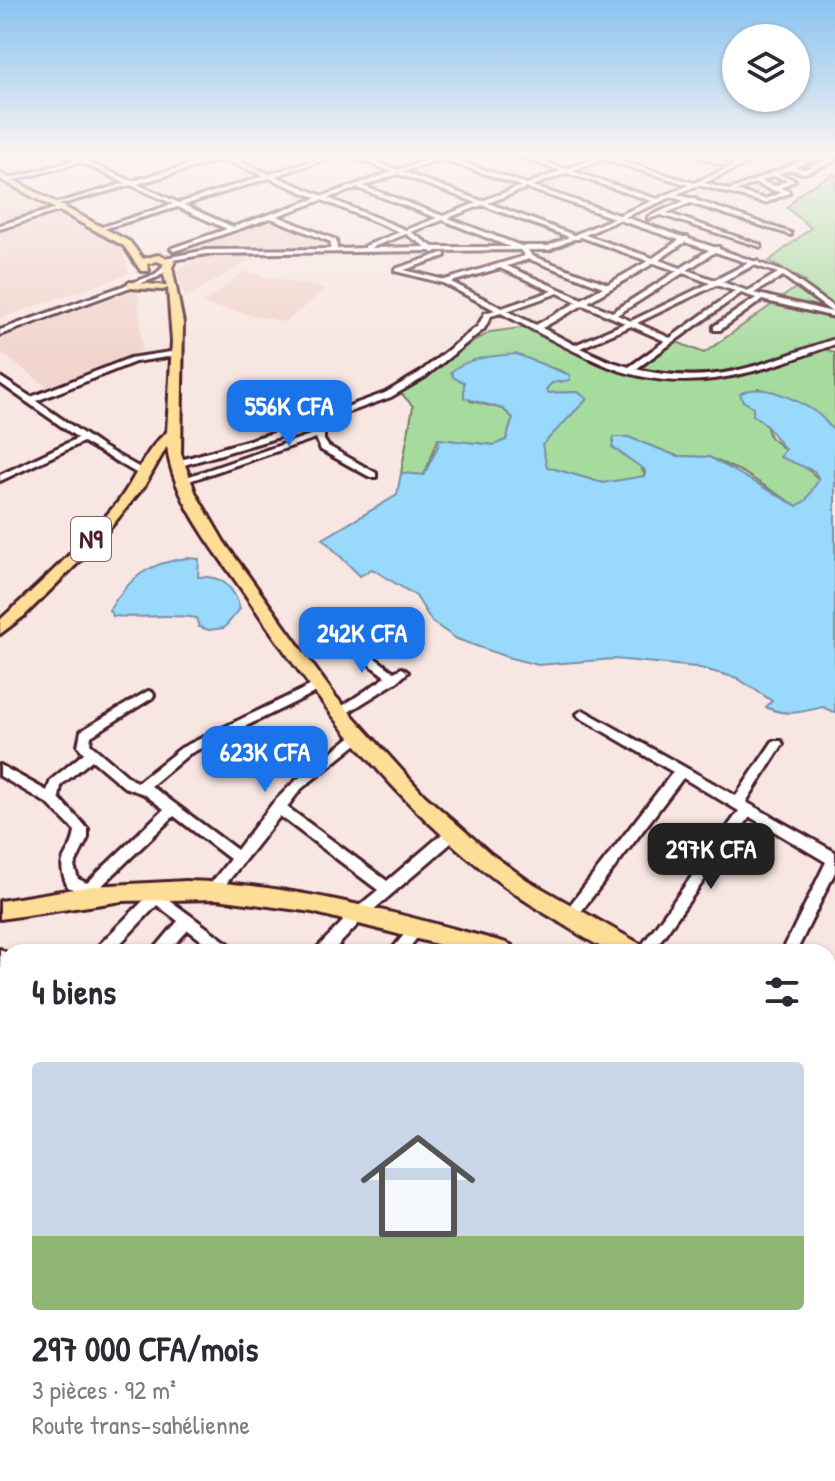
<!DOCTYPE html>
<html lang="fr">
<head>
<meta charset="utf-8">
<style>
  body { margin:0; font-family:"Patrick Hand",sans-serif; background:#f2f2f3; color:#2b2b33; height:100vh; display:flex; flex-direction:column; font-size:30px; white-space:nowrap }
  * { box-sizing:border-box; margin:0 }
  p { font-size:26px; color:#7c7c81 }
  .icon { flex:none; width:44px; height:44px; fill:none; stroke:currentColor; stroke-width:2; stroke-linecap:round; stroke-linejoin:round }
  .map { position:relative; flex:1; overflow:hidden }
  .sheet { position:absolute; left:0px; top:944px; width:836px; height:538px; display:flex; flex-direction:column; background:#fff; border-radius:24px 24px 0 0; box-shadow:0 2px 6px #0004 }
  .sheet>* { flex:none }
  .controls { position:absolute; left:722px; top:24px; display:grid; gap:16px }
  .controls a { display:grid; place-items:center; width:88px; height:88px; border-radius:50%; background:#fff; box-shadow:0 2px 6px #0004; font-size:40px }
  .price { position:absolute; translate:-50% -68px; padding:0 18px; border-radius:16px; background:#1a73e8; color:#fff; font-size:26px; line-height:52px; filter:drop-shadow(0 2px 4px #0008) }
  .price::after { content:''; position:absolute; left:50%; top:48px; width:24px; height:18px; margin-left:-12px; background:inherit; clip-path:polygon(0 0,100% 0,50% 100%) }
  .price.active { background:#222; color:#fff }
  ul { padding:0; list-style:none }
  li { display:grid; align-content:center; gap:16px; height:424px; padding:0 32px }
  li+li { border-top:2px solid #e1e1e2 }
  li span { display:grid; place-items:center; height:248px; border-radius:8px; color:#555 }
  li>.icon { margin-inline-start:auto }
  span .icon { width:144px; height:144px; fill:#fffc; stroke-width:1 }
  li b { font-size:34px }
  h2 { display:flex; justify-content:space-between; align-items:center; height:96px; padding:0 32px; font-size:34px }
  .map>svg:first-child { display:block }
</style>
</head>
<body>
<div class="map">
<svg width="835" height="1481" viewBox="0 0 835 1481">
  <rect width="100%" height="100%" fill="#f7e6e1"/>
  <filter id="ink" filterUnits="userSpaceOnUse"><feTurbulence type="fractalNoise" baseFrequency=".0125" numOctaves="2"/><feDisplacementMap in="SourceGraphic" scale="16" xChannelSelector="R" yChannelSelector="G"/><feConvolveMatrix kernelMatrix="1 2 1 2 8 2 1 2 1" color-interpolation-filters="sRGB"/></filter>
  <g filter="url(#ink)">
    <!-- built -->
    <g fill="#f1d4cc">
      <polygon points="0,181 50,208 0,222"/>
      <polygon points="61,211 121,244 129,274 0,318 0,230"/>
      <polygon points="277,220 333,244 319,249 193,248"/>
      <polygon points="211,254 257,256 185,298 176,269"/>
      <polygon points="244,272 326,289 285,322 202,304"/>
      <polygon points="138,289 142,350 48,387 0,352 0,338"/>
    </g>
    <!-- green -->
    <g fill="#a6db9e" stroke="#787d64" stroke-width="2">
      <polygon points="835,173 835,344 824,348 835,353 835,431 807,407 758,388 753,415 765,422 770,437 819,479 806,501 797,506 742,472 709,457 677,456 628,437 645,476 603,483 547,467 541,445 587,399 578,392 549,393 546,389 552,382 561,382 564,372 553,368 465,382 470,401 503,409 513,418 506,440 494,445 438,439 424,475 401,473 413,406 396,388 490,332 535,326 638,371 674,341 704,353 805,281 769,261 811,228 787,208 802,191"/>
      <polygon points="8,953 8,1474 691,1474 701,1481 0,1481 0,954"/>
    </g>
    <!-- water -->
    <g fill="#99d9fb" stroke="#798fa8" stroke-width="2">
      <path d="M516 354 570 375V380L552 383 546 389 549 393 578 392 587 399 542 445 547 467 603 483 645 476V470L612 447 614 437H628L677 456 709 457 797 506 806 500 819 479 814 471 780 457 785 449C774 437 767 423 753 415V407L743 401 740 394C761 381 798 400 817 413 824 418 828 426 835 431V713L823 707C802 712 785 717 766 707L772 701 737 678 696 667 614 659 538 665 507 657 457 639 432 622 416 596 372 569 360 576 323 539 397 495 401 473 424 475 439 444 438 439 494 445 506 440 513 418 503 409 464 398V382L454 378 451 372C467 357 495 356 516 354Z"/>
      <path d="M187 558 199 559 198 577C222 575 234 587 240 609L224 628 209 630 199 627 196 618C168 613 140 619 113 616L109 610C130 577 148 563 187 558Z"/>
    </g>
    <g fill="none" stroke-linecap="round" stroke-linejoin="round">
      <!-- minor casing -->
      <g stroke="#4a1f2b" stroke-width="6">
        <g id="minor">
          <path d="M63 154C70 154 75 158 81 158 89 159 97 154 106 154L85 161 132 181 218 157 213 154 228 155V157L270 174 333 154H342L275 176 323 196 392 172 346 154H354L398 170 436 157 429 154H444L446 157 527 184 561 171 512 154H520L566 169 598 157V155L614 154 608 157 694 183 760 154H768L704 183 730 190 818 154H826L795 167 804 169 835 157V161L805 173 789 170 778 174 795 180 780 188 789 191V193L765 203 699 185 677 194 689 198H695V200L791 233V235L690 203 667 213 761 245V247L661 215 648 219V217L684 201 672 197 625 217 683 237H688L689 239 714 247H719V249L753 261H758L759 263 785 272 835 308V317L762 300 720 330H714V326L756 298 741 293 636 369C719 388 760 363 835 339V344C754 374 682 400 598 362 564 347 534 330 501 313L491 316 484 329 425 377 391 397 286 435 177 467 174 466V462L280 431 385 393 419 373 478 326 485 313 495 310 443 283 395 271V269L443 253 445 254V256L404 270 445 280 525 256 520 250 437 251 434 253 430 251 207 254 167 261 164 259 165 258 207 250 330 249 331 242 271 218 174 251 171 249 172 248 227 229 178 207 99 230V228L173 204 131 185 54 206V204L126 183 80 162 8 182 5 180 75 160ZM223 159 264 176 179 203 137 184ZM441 159 521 186 482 201 403 172ZM603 159 689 185 657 199 572 171ZM567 173 652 201 619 215 532 186ZM398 174 477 203 443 216 363 186ZM773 176 787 180 775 186 761 181ZM269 178 317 198 233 227 184 205ZM755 183 771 190 782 192 765 199 736 191ZM358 188 437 218 406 230 328 198ZM527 188 614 218 574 235 488 203ZM322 200 400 232 365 246V248L337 249 336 240 277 216ZM482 205 569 237 548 246H521L448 218ZM443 220 510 247H433L411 232ZM619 220 679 240 653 258 585 235ZM406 234 426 247 370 248ZM580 237H581L648 261 608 284 532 256 528 250H549L574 239H579ZM685 242 709 250 681 268 659 260ZM715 252 748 263 715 280 687 270ZM529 259 603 287 582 299 507 266ZM654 263 677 271 612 312 588 302ZM754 265 778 273 748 291 722 282ZM500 268 552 291 502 308 451 282ZM683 273 710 283 631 321 617 315ZM783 276 832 312 754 293ZM716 285 735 291 670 338 637 323ZM558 293 577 302 536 325 507 311ZM583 305 625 323 575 345 542 328ZM631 326 665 341 629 367 606 360 580 348Z"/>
          <polygon points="689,154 698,154 732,165 727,166"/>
          <polygon points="64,206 66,209 0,229 0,225"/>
          <polygon points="165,266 170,267 158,277 0,335 0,330 154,275"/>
          <polygon points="177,351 180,351 180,355 135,362 36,401 101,446 149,473 149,477 143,477 83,442 0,481 0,475 78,438 0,383 0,377 31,397 130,358"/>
          <polygon points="320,424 324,427 324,440 328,446 376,473 376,477 370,477 321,450 316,438 186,482 183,483 178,480 316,433 316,427"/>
          <polygon points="350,640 394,672 402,668 408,672 398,681 339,718 335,717 333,714 335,711 386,677 346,647 345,644 346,641"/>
          <path d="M316 683 322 687 320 690 189 754 151 786 237 850 273 803 293 783 354 734H362L364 737 362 740 301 789 287 807 387 881 447 830 452 829 457 830 459 834 457 838 365 917 332 952H316L318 947 355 909 378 890 280 816 217 895 212 897 207 895 205 891 230 859 174 816 88 899 83 901 78 899 76 895 78 891 68 887C53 854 72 858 75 831L48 804 0 776V765L47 791 51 780 84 753 78 746 81 731 148 691 152 692 154 695 152 698 91 736 90 744 132 780 138 782 181 748ZM92 760 124 787 144 794 164 809 87 883 78 879 74 866 88 838V829L59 798 61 785Z"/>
          <polygon points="583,710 736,796 773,741 781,741 783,744 781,747 746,802 835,852 835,872 796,952 782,952 826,862 750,817 652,952 637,952 739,811 683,778 573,922 568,924 563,922 561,918 563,914 673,772 579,717 577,714"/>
          <polygon points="149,885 233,947 235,952 217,952 188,930 168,952 152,952 178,921 157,905 112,952 95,952 97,947 147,897 142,891 144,887"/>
          <polygon points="416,924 421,926 423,930 406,952 390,952 411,926"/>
          <polygon points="0,949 8,954 8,969 0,964"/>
          <polygon points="835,1160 835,1188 828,1192 828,1164"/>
          <polygon points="835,1279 835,1306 828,1310 828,1283"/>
          <polygon points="680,1474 706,1474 709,1481 683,1481"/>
          <polygon points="725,1474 746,1474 743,1481 722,1481"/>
        </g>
      </g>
      <!-- highway casing -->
      <g stroke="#4a1f2b" stroke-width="6">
        <g id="highway">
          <path d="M0 173 130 242 143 259 158 255 175 261 172 267 183 323 181 454 196 494 224 542 335 696 424 795 491 854 527 880 642 945 645 952C635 952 624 954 614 952 598 948 562 923 546 914 418 835 328 717 245 594 215 550 173 501 167 446L145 485 97 544 24 616 0 634V620C41 583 82 545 118 502 135 480 145 449 167 432L172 341 168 288 163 290 130 288 125 285 130 282 167 286 162 267 164 264 157 261 147 264 149 271H141L124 246 0 179Z"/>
          <path d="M186 881C295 884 399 914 503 942L511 945 514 952H468L312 912 217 899 123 901 0 919V901L92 886Z"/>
          <polygon points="828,1031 835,1033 835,1055 828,1053"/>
        </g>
      </g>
      <!-- minor -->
      <use href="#minor" fill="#fff" fill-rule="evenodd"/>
      <!-- highway -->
      <use href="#highway" fill="#fedd96" fill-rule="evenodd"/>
    </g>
  </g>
  <!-- sky -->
  <linearGradient id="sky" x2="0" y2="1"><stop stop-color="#88c3f0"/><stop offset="0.43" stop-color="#fbf4f2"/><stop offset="1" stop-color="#fbf4f2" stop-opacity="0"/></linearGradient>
  <rect width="835" height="361" fill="url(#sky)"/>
  <g text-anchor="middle" stroke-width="8" stroke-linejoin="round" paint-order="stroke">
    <!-- shield labels -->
    <rect fill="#fff" stroke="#80626b" stroke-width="2" x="71" y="517" width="40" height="44" rx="6"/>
    <g font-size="26" font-weight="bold" fill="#4a1f2b">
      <text x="91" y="548">N9</text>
    </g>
  </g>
</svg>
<div class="controls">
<a><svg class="icon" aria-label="layers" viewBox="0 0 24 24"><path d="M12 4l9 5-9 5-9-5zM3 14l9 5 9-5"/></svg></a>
</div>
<b class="price" style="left:289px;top:448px">556K CFA</b>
<b class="price" style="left:362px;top:675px">242K CFA</b>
<b class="price" style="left:265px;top:794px">623K CFA</b>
<b class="price active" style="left:711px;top:891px">297K CFA</b>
<section class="sheet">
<h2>4 biens<svg class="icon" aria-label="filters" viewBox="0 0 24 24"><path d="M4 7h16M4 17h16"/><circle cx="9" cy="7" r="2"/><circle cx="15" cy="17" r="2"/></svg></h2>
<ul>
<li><span style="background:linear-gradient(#c9d6e8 70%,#8fb573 0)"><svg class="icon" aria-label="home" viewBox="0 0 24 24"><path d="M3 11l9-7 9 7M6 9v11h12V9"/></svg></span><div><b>297 000 CFA/mois</b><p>3 pièces · 92 m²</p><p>Route trans-sahélienne</p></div></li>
</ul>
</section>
</div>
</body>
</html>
